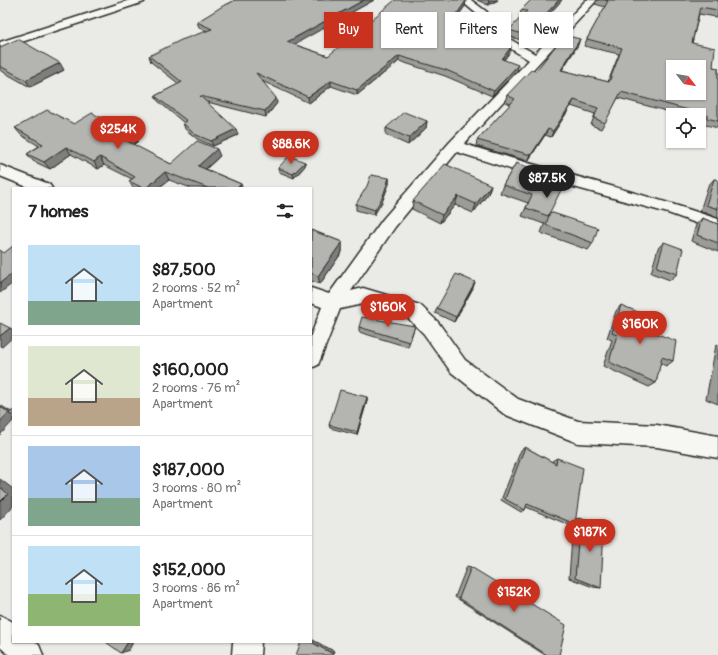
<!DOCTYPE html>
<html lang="en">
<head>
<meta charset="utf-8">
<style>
  body { margin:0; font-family:Pangolin,sans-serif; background:#f2f2f2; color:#222; height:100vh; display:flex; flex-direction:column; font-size:15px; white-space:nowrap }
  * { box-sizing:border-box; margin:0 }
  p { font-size:13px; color:#767676 }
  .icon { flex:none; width:22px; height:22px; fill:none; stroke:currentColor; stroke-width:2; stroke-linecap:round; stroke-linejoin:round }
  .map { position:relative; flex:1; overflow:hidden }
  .drawer { position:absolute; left:12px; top:187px; width:300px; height:456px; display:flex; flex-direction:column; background:#fff; border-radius:0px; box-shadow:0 1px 3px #0004 }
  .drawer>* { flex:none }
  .top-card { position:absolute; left:324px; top:12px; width:334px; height:36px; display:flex; gap:8px }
  .needle { width:26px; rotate:121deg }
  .tools { position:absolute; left:666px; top:60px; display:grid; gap:8px }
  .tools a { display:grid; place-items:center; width:40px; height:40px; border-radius:0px; background:#fff; box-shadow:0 1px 3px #0004; font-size:20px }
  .price { position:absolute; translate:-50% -34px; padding:0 9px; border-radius:14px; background:#c8321e; color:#fff; font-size:13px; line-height:26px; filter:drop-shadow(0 1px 2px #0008) }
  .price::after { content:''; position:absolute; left:50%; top:24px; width:12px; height:9px; margin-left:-6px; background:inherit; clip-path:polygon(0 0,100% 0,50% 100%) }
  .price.selected { background:#222; color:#fff }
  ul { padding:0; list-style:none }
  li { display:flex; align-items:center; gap:12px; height:100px; padding:0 16px }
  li+li { border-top:1px solid #e0e0e0 }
  li span { display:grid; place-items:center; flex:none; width:112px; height:80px; border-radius:0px; color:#555 }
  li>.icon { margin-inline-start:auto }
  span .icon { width:48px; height:48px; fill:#fffc; stroke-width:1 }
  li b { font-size:17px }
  h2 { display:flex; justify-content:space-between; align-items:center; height:48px; padding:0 16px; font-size:17px }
  .tag { padding:0 14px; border-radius:0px; background:#fff; box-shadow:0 1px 3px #0004; font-size:14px; line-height:36px }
  .tag.selected { background:#c8321e; color:#fff }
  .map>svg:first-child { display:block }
</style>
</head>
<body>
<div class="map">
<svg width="718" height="655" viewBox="0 0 718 655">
  <rect width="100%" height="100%" fill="#eaeae6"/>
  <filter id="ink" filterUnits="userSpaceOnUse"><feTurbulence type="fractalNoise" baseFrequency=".025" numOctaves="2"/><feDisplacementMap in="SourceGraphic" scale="8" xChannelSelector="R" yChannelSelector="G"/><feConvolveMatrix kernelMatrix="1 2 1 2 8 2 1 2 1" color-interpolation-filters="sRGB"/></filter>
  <g filter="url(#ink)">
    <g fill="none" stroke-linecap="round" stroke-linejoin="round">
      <!-- street casing -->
      <g stroke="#2b2b2b" stroke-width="3">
        <g id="street">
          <polygon points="130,0 145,0 144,2 0,49 0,42"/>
          <path d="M460 0H471L487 12 493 29 535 54 586 0H597L464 144C548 170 634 190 718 219V231L668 213 523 173 457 152 395 227 351 291 363 288 420 305 438 322 465 360 518 399 578 421 657 425 718 436V458L657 447 578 443 511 417 504 414 451 372 424 334 407 317 363 304 340 309 318 365 311 368V335L322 307 311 303V288L329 294 383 219 449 143 529 60 485 33 480 25 478 15Z"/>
          <polygon points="0,165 49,184 52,188 30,188 0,176"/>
          <polygon points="0,615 13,622 13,642 35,642 39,645 43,655 9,655 0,647"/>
          <polygon points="233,642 261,642 260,655 232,655"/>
        </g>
      </g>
      <!-- street -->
      <use href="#street" fill="#f6f6f2" fill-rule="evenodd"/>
    </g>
    <!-- wall -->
    <g fill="#9b9b98" stroke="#2b2b2b">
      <polygon points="235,0 374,0 293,44 328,56 466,1 465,6 456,19 510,52 504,60 517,71 492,96 445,76 399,61 357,95 331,86 309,103 262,81 277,103 266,117 207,102 238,135 213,146 197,139 185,129 183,123 184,123 158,101 155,96 179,84 151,62 149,56 207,31 199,27 197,22"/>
      <polygon points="477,0 498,0 488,5"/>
      <polygon points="562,0 524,41 508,36 509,30 522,17 520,16 521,10"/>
      <polygon points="597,0 718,0 718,14 716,17 699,14 692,43 713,67 718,68 718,128 702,124 703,121 699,120 699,115 681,115 618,98 601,129 591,125 595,114 571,106 551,137 545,135 528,161 476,146 477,140 511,104 505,102 507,95 536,71 578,45 562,70 608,82 619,54 584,46 587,39 605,7 595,4"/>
      <polygon points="0,47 64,70 30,87 0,70"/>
      <polygon points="427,121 426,128 408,145 386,135 386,128"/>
      <polygon points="74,124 138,141 133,145 171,164 220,156 206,169 241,184 242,188 191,188 169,180 158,188 133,188 129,181 132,179 104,165 98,169 71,154 50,169 33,161 27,154 39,146 21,135 15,128"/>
      <polygon points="305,162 305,166 294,178 279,172 278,168"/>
      <polygon points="516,163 550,212 593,243 588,250 541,233 545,222 544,224 522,216 528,203 500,193 503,185"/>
      <polygon points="389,178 389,184 382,202 374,215 356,210 356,204"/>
      <polygon points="714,179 718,180 718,218 700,211 708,186"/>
      <polygon points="491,185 488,194 473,213 455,205 440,223 412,209 413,201"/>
      <polygon points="702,218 718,224 718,252 691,241 696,225"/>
      <polygon points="311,230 342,242 342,252 320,284 311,281"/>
      <polygon points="664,242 677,274 670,280 651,273 658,248"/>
      <polygon points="473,288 454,322 435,313 437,308"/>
      <polygon points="621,305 652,332 673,361 666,366 660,363 656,383 649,387 603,366 612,340 607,338 616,311"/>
      <polygon points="415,326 408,347 359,332 359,327"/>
      <polygon points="718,344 718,404 706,399 716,345"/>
      <polygon points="367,397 367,401 357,435 330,428 329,425"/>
      <polygon points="525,447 552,462 552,461 557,458 576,519 580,518 601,588 593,587 569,578 573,524 569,525 526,507 525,510 521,512 501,500 521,450"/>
      <polygon points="467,566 471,567 559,655 545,655 455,597"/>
    </g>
    <!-- shaded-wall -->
    <g fill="#7e7e7c" stroke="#2b2b2b">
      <polygon points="364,0 374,0 288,48 287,42"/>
      <polygon points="489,0 498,0 488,5"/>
      <polygon points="559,0 562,0 524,41 526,35"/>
      <polygon points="466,1 465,6 453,23 454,18"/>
      <polygon points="580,39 578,45 558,76 561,70"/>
      <polygon points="511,47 510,52 500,64 502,59"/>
      <polygon points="399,56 399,61 357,95 357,90"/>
      <polygon points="60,63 64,70 30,87 26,80"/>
      <polygon points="518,65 517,71 492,96 494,91"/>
      <polygon points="331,81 331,86 309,103 308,97"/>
      <polygon points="276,98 277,103 266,117 265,111"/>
      <polygon points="574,100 571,106 551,137 553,131"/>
      <polygon points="427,121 426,128 408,145 409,138"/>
      <polygon points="236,129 238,135 213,146 211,141"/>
      <polygon points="548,129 545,135 528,161 531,155"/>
      <polygon points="134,134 138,141 129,148 125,140"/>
      <polygon points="66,147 71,154 50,169 44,162"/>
      <polygon points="217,149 220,156 201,173 198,166"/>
      <polygon points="100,157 104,165 98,169 94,162"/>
      <polygon points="305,162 305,166 294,178 293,174"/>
      <polygon points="165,172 169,180 158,188 146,188"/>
      <polygon points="389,178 389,184 382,202 374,215 375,210"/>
      <polygon points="241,184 242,188 238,188 238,187"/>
      <polygon points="491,185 488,194 473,213 476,204"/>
      <polygon points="458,196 455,205 440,223 442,215"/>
      <polygon points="342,242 342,252 320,284 318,276"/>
      <polygon points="13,273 13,283 0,293 0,283"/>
      <polygon points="475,282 473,288 454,322 456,317"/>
      <polygon points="10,328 13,330 13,337 2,347 0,346 0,336"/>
      <polygon points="367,397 367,401 357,435 357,432"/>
      <polygon points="0,405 13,413 13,421 0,435"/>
      <polygon points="0,479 13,489 13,506 0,520"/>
      <polygon points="311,639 334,651 333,654 311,642"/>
      <polygon points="128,642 133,642 129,650 121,653"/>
    </g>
    <!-- building -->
    <g fill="#b4b4b1" stroke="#2b2b2b" fill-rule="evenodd">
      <polygon points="235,0 364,0 287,42 328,56 395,0 465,0 466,1 454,18 511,47 502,59 518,65 494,91 446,70 399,56 357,90 331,81 308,97 256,73 276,98 265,111 200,96 236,129 211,141 194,134 183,123 187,121 155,96 182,82 149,56 181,40 212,29 197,22 226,4 228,4"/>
      <polygon points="531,0 559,0 526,35 509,30 527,11 521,10"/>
      <path d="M605 0H718V10L700 7 692 43 715 48 713 67 718 68V121L707 118V115L621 92 605 123 594 118 598 108 574 100 553 131 548 129 531 155 477 140 515 99 507 95 531 70 536 71 564 35 580 39 561 70 609 82 622 48 587 39 608 1ZM673 67H699V93H673Z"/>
      <polygon points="18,39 60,63 26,80 0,66 0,47"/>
      <polygon points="47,110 74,124 92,113 134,134 125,140 171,164 197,141 217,149 198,166 241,184 238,187 240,188 208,188 165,172 146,188 143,188 129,181 135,177 100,157 94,162 66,147 44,162 27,154 43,144 15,128"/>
      <polygon points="404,112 427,121 409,138 386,128"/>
      <polygon points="289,156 305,162 293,174 278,168"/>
      <polygon points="516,163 566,180 550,212 598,228 593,243 546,225 550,212 548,216 526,208 532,195 503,185"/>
      <polygon points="445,164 491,185 476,204 458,196 442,215 413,201"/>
      <polygon points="371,175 389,178 383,196 375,210 356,204 367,186"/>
      <polygon points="714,179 718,180 718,209 706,205"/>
      <polygon points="702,218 718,224 718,243 697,235"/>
      <polygon points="311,230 342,242 318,276 311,273"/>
      <polygon points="664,242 683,249 677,274 657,267"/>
      <polygon points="13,246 13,273 0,283 0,250 4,253"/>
      <polygon points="456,274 475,282 456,317 437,308"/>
      <polygon points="621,305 655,319 652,332 676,341 673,361 662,357 656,383 609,362 617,335 612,333"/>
      <polygon points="362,317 415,326 409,342 359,327"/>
      <polygon points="0,323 10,328 0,336"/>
      <polygon points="340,390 367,397 357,432 329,425"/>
      <polygon points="0,407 9,412 0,422"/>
      <polygon points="13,410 13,416 9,414"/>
      <polygon points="525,447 556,464 557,458 583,468 575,524 527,504 525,510 505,499"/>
      <polygon points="0,487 8,494 0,502"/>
      <polygon points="580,518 604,527 601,588 575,578"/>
      <polygon points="471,567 566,625 559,655 547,655 459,598"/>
      <polygon points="106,642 128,642 121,653"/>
      <polygon points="301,642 311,642 333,654 332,655 296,655"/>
    </g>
  </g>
</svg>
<div class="tools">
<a><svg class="needle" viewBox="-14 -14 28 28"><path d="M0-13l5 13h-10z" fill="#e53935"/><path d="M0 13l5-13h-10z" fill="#767676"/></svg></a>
<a><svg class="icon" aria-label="locate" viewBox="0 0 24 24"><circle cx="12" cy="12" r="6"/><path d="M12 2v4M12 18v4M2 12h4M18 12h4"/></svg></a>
</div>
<b class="price" style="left:118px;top:150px">$254K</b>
<b class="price" style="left:291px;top:165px">$88.6K</b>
<b class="price selected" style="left:547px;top:199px">$87.5K</b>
<b class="price" style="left:388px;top:328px">$160K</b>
<b class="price" style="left:640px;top:345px">$160K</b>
<b class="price" style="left:590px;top:553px">$187K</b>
<b class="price" style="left:514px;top:613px">$152K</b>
<div class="top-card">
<a class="tag selected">Buy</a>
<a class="tag">Rent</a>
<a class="tag">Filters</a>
<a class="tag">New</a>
</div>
<section class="drawer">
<h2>7 homes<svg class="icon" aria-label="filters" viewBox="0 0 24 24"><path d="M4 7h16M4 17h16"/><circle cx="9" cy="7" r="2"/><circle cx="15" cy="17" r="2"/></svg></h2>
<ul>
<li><span style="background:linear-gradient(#bfe0f5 70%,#7fa58c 0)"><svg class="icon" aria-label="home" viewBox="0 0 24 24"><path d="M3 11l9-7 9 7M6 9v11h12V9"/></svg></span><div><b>$87,500</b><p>2 rooms · 52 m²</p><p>Apartment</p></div></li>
<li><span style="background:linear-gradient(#dfe7d0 65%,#b9a48a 0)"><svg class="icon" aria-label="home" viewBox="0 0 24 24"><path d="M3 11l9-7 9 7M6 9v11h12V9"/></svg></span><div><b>$160,000</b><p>2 rooms · 76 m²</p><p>Apartment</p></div></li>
<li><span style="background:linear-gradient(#a9c7e8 65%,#7fa58c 0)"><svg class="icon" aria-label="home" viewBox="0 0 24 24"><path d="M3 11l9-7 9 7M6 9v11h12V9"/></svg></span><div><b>$187,000</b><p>3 rooms · 80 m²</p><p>Apartment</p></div></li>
<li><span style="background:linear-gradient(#bfe0f5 60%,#8fb573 0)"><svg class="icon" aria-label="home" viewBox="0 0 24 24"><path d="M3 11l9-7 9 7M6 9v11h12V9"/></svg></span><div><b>$152,000</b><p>3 rooms · 86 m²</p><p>Apartment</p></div></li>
</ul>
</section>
</div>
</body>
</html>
